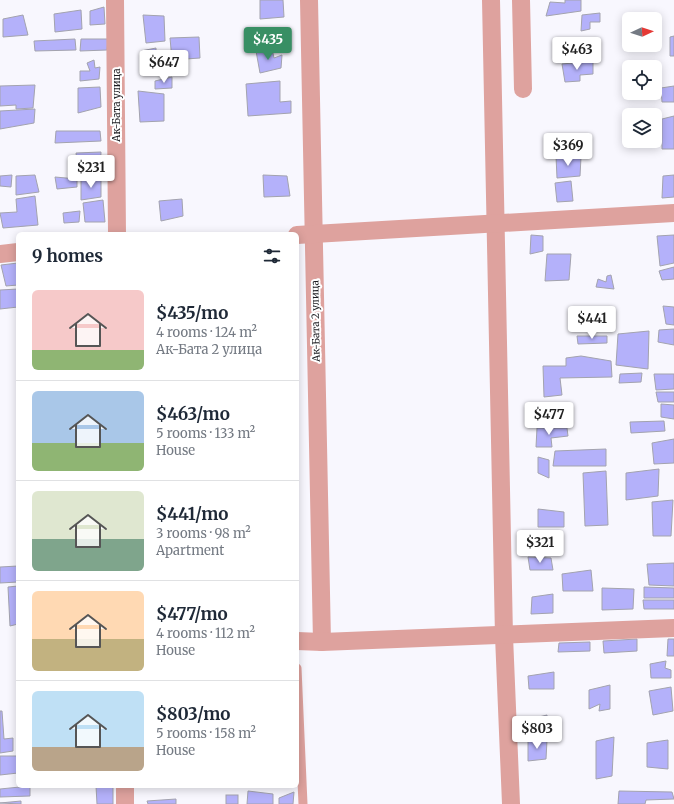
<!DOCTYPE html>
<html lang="en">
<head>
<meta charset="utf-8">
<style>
  body { margin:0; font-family:Merriweather,serif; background:#f2f2f3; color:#1f2937; height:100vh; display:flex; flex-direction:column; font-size:15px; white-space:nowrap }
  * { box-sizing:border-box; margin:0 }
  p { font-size:13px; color:#747a83 }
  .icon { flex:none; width:22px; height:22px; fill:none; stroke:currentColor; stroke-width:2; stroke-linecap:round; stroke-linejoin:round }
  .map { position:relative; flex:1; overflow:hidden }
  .panel { position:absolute; left:16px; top:232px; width:283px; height:556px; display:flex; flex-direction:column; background:#fff; border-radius:6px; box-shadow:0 2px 10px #0003 }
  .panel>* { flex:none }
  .needle { width:26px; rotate:86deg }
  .controls { position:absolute; left:622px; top:12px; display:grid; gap:8px }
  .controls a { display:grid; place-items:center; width:40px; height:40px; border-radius:6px; background:#fff; box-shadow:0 2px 10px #0003; font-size:20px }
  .price { position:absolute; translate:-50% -34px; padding:0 9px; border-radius:4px; background:#fff; color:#222; font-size:13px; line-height:26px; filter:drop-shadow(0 1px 2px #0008) }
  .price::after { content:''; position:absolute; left:50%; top:24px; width:12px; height:9px; margin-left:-6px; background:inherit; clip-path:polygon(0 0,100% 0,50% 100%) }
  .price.active { background:#388f64; color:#fff }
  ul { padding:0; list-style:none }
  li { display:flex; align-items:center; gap:12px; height:100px; padding:0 16px }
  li+li { border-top:1px solid #e0e1e3 }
  li span { display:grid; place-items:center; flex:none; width:112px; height:80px; border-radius:6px; color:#555 }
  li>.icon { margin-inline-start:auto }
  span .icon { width:48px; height:48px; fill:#fffc; stroke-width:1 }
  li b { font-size:17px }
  h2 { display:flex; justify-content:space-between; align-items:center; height:48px; padding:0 16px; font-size:17px }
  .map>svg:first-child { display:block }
</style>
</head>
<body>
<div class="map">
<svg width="674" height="804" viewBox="0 0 674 804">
  <rect width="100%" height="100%" fill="#f8f7fe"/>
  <!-- building -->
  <g fill="#b4b1fa" stroke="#a3a3ae">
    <polygon points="260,0 283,0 284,17 260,19"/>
    <polygon points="565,0 581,0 581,11 546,16 550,2 565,3"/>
    <polygon points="104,7 105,24 90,25 90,11"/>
    <polygon points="81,10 82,29 55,32 54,14"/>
    <polygon points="600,13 600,22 590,22 590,29 581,31 582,15"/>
    <polygon points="23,15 28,35 3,37 3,19"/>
    <polygon points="143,15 164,16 165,41 146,43"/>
    <polygon points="674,36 674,56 670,56 670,37"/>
    <polygon points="199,37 200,58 172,60 170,38"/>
    <polygon points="75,39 76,50 35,51 34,41"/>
    <polygon points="81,39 108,39 107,50 80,51"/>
    <polygon points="156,48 156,66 141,68 141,51"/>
    <polygon points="272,49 274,58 282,55 281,68 260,73 256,51"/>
    <polygon points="94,60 95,68 100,67 99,79 80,81 80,71 90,71 87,63"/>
    <polygon points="593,61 593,74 580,75 580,81 565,82 562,64"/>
    <polygon points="172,77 172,88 155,89 155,81"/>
    <polygon points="280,81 280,102 291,101 291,113 248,116 246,84"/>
    <polygon points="35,85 33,108 16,109 16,105 0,106 0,86"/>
    <polygon points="674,86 674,102 662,102 661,88"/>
    <polygon points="100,87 101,107 78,113 78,88"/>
    <polygon points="138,91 164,94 164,121 140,122"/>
    <polygon points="35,109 34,123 0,129 0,111"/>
    <polygon points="674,116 674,149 662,149 662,119"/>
    <polygon points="56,131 100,131 101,141 55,143"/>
    <polygon points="574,134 577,149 559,151 556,135"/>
    <polygon points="101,152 100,173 79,177 76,153"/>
    <polygon points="556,156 581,157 580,176 557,178"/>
    <polygon points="12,175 11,187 0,186 0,176"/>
    <polygon points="35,175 39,192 16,195 16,176"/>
    <polygon points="263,175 287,176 290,196 264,197"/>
    <polygon points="674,175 674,197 662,198 663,176"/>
    <polygon points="55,177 77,179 77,187 57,189"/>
    <polygon points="101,178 101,197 81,200 81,180"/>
    <polygon points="571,181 573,201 557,202 555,183"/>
    <polygon points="35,196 38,225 3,228 0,213 17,212 16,199"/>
    <polygon points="182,199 183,216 161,221 159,201"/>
    <polygon points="103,200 105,222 85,222 83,203"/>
    <polygon points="80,211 79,222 64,223 63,213"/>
    <polygon points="531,235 543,236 543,251 530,254"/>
    <polygon points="674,235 674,263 660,266 657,236"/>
    <polygon points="547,254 571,254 569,280 545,281"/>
    <polygon points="18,263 18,285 6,286 1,265"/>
    <polygon points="674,267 674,279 662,280 659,271"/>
    <polygon points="611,275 614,289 596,287 598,279 606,282 607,276"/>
    <polygon points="18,289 18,307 0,309 0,290"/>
    <polygon points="663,306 674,307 674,325 666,324"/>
    <polygon points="674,329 674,345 658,342 659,330"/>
    <polygon points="649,331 648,369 616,365 618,334"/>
    <polygon points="577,336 607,336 607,343 578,344"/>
    <polygon points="581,356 611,361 612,377 560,378 562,395 544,397 543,366 566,366 566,358"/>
    <polygon points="642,373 641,382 619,383 620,374"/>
    <polygon points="654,374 674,374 674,389 656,390"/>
    <polygon points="656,392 674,392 674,402 658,402"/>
    <polygon points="661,404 674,405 674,419 661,417"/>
    <polygon points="664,421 665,431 631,433 630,422"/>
    <polygon points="537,428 567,428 568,436 551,438 552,447 536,447"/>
    <polygon points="674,439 674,463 654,464 652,443"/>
    <polygon points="606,449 606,466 553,466 555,451"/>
    <polygon points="538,457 549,460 549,478 538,473"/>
    <polygon points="659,469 658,496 626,500 626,473"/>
    <polygon points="606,471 608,525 585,526 583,473"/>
    <polygon points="673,500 671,536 653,536 652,502"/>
    <polygon points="538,509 564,512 564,527 538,527"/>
    <rect x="17" y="534" width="1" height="28"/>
    <polygon points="528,557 551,558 553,570 530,570"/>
    <polygon points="674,563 674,586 649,585 647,564"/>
    <polygon points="18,566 18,582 0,583 0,567"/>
    <polygon points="591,570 593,591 563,591 562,574"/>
    <polygon points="18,586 18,624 10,626 8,587"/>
    <polygon points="644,587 674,588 674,598 644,598"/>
    <polygon points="602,588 634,589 633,609 602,610"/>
    <polygon points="553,594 553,613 531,614 532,597"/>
    <polygon points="643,600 674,600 674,609 644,609"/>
    <polygon points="637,639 637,651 604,653 603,641"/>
    <polygon points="668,639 674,639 674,656 667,656"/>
    <polygon points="590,642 590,651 558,652 559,643"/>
    <polygon points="666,661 665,668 671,670 671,678 651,678 650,664"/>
    <polygon points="554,672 554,689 529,689 528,676"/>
    <polygon points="610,685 610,709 599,711 600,704 589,709 589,690"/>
    <polygon points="671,687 673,711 653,715 649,691"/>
    <polygon points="0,711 2,711 4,739 13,738 13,751 0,753"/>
    <polygon points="547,715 547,735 527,737 527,720"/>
    <polygon points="614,737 612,776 596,779 596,741"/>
    <polygon points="547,740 546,759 528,761 528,741"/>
    <polygon points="668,740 668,769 647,767 647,743"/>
    <polygon points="0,756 18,756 18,773 0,775"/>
    <polygon points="30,786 30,796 0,797 0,789"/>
    <polygon points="96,786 113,786 113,804 97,804"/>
    <polygon points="248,791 273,794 273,804 247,804"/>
    <polygon points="619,791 672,792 674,799 646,800 645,804 618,804"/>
    <polygon points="294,792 293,804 279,804 279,798"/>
    <rect x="226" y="795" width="12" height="9"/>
    <polygon points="176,799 176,804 148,804 147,801"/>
    <polygon points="21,801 21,804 0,803"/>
  </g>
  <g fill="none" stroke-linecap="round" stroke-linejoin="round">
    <!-- lane -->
    <polyline stroke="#dea29e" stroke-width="9" points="297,668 303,804"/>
    <!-- street -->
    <g stroke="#dea29e" stroke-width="18">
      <polyline points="115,0 117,234"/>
      <polyline points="309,0 322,642"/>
      <polyline points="491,0 504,636 511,804"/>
      <polyline points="521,0 523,89"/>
      <polyline points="297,235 674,213"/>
      <polyline points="0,254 18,252"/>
      <polyline points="297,641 322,642 674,628"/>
      <polyline points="125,786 125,804"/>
    </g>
  </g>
  <g text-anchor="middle" stroke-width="4" stroke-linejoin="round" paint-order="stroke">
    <!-- street labels -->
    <g font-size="10" fill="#1b1b1f" stroke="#fff">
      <text transform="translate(116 105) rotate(-90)" y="4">Ак-Бата улица</text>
      <text transform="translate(315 321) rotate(-91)" y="4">Ак-Бата 2 улица</text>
    </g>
  </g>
</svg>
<div class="controls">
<a><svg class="needle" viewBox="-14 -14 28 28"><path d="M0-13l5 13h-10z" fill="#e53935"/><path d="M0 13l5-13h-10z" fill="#747a83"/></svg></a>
<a><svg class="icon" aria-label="locate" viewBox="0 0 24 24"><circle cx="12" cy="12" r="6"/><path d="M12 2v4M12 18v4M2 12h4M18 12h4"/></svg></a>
<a><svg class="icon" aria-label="layers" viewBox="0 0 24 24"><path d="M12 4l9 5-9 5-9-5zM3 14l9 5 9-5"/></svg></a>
</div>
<b class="price active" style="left:268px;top:61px">$435</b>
<b class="price" style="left:577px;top:71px">$463</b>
<b class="price" style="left:164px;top:84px">$647</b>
<b class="price" style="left:568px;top:167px">$369</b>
<b class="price" style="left:91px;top:189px">$231</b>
<b class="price" style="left:592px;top:340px">$441</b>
<b class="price" style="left:549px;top:436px">$477</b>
<b class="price" style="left:540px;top:564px">$321</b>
<b class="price" style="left:537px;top:750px">$803</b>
<section class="panel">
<h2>9 homes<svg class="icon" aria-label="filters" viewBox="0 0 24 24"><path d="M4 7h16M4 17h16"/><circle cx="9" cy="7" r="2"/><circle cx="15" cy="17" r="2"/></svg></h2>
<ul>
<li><span style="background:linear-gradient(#f6c9c9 75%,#8fb573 0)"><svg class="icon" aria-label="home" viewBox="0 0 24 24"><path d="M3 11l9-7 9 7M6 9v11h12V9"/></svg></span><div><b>$435/mo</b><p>4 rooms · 124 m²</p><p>Ак-Бата 2 улица</p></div></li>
<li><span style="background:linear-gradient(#a9c7e8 65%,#8fb573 0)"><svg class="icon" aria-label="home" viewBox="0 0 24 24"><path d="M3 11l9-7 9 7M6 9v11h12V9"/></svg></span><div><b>$463/mo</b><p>5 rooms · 133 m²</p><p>House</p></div></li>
<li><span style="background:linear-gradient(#dfe7d0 60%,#7fa58c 0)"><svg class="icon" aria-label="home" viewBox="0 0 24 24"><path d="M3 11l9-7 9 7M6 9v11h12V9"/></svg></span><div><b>$441/mo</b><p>3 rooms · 98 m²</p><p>Apartment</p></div></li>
<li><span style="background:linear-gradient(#ffd9b3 60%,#c2b280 0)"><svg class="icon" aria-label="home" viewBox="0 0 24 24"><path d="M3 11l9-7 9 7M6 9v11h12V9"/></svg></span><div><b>$477/mo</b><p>4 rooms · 112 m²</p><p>House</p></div></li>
<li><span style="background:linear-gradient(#bfe0f5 70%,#b9a48a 0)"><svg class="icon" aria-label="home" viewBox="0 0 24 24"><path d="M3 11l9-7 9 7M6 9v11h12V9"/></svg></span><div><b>$803/mo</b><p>5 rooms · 158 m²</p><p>House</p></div></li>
</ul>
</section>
</div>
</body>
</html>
